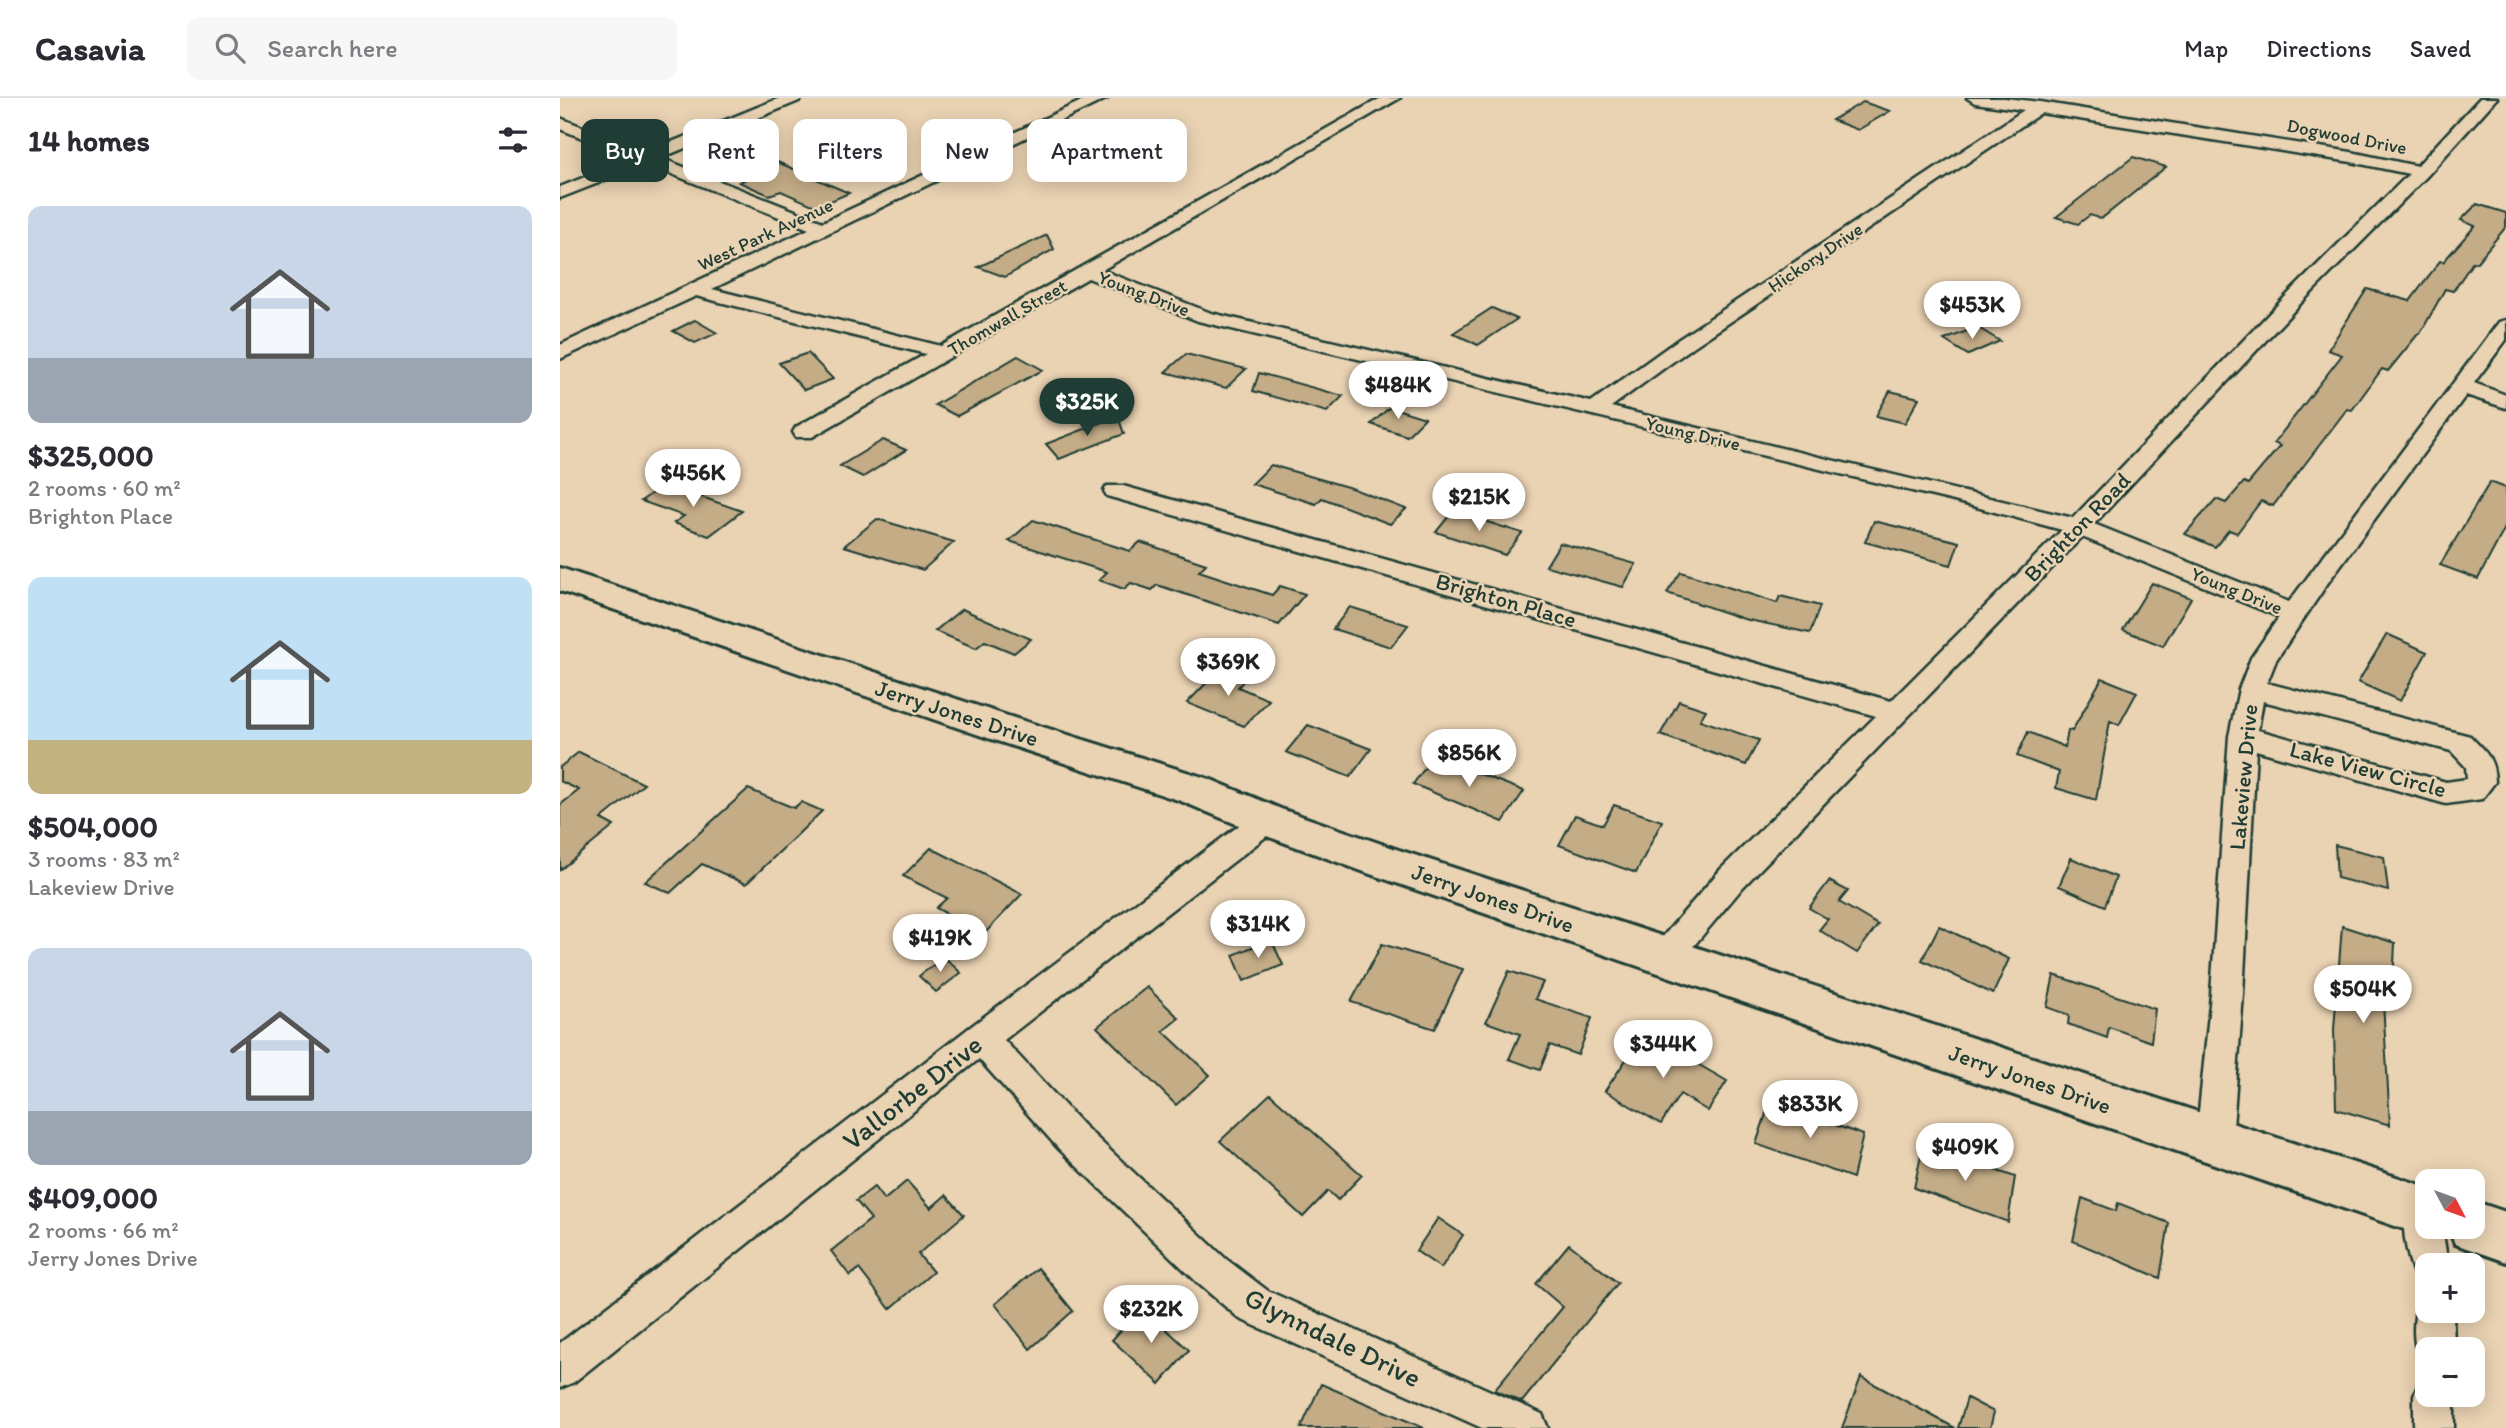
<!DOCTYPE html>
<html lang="en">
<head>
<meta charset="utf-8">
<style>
  body { margin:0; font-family:Itim,sans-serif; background:#f7f7f7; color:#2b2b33; height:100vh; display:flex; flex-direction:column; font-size:26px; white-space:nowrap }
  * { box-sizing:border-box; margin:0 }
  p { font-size:23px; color:#7c7c81 }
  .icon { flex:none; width:38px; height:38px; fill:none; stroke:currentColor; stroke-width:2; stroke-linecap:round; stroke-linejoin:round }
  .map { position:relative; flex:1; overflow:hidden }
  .details { display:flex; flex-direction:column; background:#fff; width:560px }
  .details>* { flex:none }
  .hud { position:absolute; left:21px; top:21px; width:665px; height:63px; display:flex; gap:14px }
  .needle { width:46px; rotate:131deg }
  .fabs { position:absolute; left:1855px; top:1071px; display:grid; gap:14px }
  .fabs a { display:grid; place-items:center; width:70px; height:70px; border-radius:14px; background:#fff; box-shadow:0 4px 18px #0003; font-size:35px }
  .price { position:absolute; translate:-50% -60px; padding:0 16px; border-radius:24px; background:#fff; color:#222; font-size:23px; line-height:46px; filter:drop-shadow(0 2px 4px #0008) }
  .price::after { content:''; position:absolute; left:50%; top:42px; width:21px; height:16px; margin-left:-10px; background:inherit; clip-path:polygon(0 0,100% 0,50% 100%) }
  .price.selected { background:#1f3d34; color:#fff }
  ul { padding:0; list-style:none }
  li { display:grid; align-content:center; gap:14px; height:371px; padding:0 28px }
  li span { display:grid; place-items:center; height:217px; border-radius:14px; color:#555 }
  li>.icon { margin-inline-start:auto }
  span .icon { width:126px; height:126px; fill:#fffc; stroke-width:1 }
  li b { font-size:30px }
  h2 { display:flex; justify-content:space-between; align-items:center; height:84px; padding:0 28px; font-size:30px }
  .chip { padding:0 24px; border-radius:14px; background:#fff; box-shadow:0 4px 18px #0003; font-size:24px; line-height:63px }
  .chip.selected { background:#1f3d34; color:#fff }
  header { display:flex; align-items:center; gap:42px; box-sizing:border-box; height:98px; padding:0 35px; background:#fff; border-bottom:2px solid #e1e1e2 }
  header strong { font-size:33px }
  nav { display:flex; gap:38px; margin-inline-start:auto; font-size:24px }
  .search { width:490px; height:63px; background:#f7f7f7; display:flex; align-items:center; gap:18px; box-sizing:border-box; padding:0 24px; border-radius:14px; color:#7c7c81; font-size:26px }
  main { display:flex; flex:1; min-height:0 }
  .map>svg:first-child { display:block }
</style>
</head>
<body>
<header>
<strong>Casavia</strong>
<div class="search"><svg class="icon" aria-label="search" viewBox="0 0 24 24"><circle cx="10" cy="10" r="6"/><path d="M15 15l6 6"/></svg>Search here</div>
<nav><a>Map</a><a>Directions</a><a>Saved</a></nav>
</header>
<main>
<section class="details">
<h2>14 homes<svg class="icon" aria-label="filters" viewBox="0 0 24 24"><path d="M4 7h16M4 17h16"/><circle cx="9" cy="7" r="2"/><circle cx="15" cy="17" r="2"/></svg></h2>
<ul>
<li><span style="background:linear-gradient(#c9d6e8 70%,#9aa5b1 0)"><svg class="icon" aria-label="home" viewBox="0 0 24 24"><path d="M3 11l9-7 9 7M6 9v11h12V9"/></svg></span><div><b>$325,000</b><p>2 rooms · 60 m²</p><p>Brighton Place</p></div></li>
<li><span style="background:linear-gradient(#bfe0f5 75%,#c2b280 0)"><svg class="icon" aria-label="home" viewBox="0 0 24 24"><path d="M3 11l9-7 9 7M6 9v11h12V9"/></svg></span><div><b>$504,000</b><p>3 rooms · 83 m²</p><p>Lakeview Drive</p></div></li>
<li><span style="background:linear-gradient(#c9d6e8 75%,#9aa5b1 0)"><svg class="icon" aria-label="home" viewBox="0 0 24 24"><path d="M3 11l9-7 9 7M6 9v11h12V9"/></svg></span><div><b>$409,000</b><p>2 rooms · 66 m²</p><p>Jerry Jones Drive</p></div></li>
</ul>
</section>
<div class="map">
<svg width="1946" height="1330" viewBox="0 0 1946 1330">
  <rect width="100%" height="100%" fill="#ead3b3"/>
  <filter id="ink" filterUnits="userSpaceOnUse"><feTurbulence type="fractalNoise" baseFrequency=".0143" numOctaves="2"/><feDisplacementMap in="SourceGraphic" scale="14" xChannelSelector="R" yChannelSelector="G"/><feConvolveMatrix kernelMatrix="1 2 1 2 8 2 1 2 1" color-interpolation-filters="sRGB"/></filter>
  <g filter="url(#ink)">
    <!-- building -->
    <g fill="#c4ac87" stroke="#1f3d34" stroke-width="2">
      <polygon points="1303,4 1330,13 1298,32 1272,22"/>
      <polygon points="186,48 215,63 289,95 257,109 221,93 209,97 179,84 184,82 147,62"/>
      <polygon points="1573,59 1606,69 1541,121 1530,117 1518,126 1496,119"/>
      <polygon points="1917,106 1946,115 1946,129 1916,165 1913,164 1893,193 1885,191 1860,236 1858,236 1828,273 1822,271 1792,312 1787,311 1713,408 1701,403 1677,435 1669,432 1655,449 1625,436 1656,401 1666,405 1684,384 1688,386 1720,348 1714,345 1782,257 1768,252 1807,191 1850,203 1880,163 1883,164 1915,128 1901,122"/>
      <polygon points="487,137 494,151 445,179 418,169"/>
      <polygon points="932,210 957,221 918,247 893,235"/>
      <polygon points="135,222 157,235 135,245 113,233"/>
      <polygon points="1417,229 1440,243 1408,257 1384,242"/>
      <polygon points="248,255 273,281 244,292 219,265"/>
      <polygon points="626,256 686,271 666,290 605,274"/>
      <polygon points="458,258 483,272 397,318 375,307"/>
      <polygon points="699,275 783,298 767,314 693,293"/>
      <polygon points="1330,293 1359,300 1345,325 1316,318"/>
      <polygon points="830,309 865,320 847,338 811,326"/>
      <polygon points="558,318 564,336 499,361 486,346"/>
      <polygon points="323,342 346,352 303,379 280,368"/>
      <polygon points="711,367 791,390 846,411 830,426 762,400 756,406 692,386"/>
      <polygon points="1930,384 1946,390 1946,428 1918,481 1880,467"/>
      <polygon points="105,386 182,413 149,438 114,425 124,418 81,403"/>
      <polygon points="893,413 962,435 945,457 876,434"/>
      <polygon points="317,421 394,444 363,472 284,448"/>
      <polygon points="473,422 570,453 580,444 646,466 639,473 712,497 720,488 745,496 719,527 597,487 592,492 571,485 564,491 539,482 547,474 449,443"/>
      <polygon points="1314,423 1399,444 1391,467 1305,444"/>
      <polygon points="1000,445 1076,466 1063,489 986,468"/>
      <polygon points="1121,474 1217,505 1220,498 1260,508 1250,535 1184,521 1107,495"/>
      <polygon points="1592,485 1631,500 1603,548 1563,532"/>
      <polygon points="790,509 848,527 831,549 773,531"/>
      <polygon points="402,511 471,541 454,555 425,543 416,550 375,533"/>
      <polygon points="1827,536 1867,554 1840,603 1798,584"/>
      <polygon points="662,569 687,579 678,589 709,602 684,628 627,605"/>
      <polygon points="1542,580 1577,594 1559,627 1550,623 1536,702 1496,690 1499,674 1457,658 1468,634 1505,649 1508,632 1512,633"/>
      <polygon points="1119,603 1146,612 1140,622 1199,642 1186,667 1100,637"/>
      <polygon points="748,627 811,651 790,679 726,654"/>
      <polygon points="19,654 84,686 41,721 54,728 0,772 0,707 19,692 0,683 0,669"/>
      <polygon points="874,658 964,693 943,724 853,686"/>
      <polygon points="188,691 234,710 241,704 262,713 186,786 142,766 110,795 85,784"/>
      <polygon points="1054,707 1102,723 1076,775 999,747 1015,717 1043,727"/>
      <polygon points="1775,747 1824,759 1828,793 1777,780"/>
      <polygon points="371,750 462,796 424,836 376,810 387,800 343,778"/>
      <polygon points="1511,760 1556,779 1545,808 1499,788"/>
      <polygon points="1269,783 1288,793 1279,804 1318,827 1297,855 1259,832 1268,821 1249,810"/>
      <polygon points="1379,828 1449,861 1433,896 1362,862"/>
      <polygon points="1782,828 1835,845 1832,906 1823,903 1830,1027 1776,1011 1774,931"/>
      <polygon points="711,841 723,867 684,883 673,857"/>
      <polygon points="822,846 903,871 875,931 791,904"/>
      <polygon points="384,859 401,875 376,894 359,878"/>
      <polygon points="949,873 983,884 975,901 1032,920 1018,957 990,947 980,972 949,961 960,936 926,924"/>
      <polygon points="1494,877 1595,911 1591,944 1549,929 1547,940 1508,926 1509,917 1487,909"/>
      <polygon points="587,889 619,920 603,933 650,977 616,1007 537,929"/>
      <polygon points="1084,935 1167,983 1148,1013 1120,996 1101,1026 1045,993"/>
      <polygon points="710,996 802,1077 778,1102 768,1093 743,1119 660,1043"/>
      <polygon points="1210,1004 1303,1037 1293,1080 1196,1046"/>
      <polygon points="1363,1047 1455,1079 1448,1124 1354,1090"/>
      <polygon points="347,1083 371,1110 386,1097 404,1117 358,1156 373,1174 330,1211 299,1171 290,1178 271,1153 311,1121 296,1103 314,1089 324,1102"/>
      <polygon points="1522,1100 1556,1113 1558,1105 1609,1125 1600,1180 1513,1143"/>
      <polygon points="878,1120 903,1137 881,1170 856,1153"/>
      <polygon points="1009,1146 1058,1185 962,1304 934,1292 1003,1209 976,1186"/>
      <polygon points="478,1170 513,1213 470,1251 435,1206"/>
      <polygon points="582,1209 629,1252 600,1286 552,1242"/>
      <polygon points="1301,1279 1395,1330 1282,1330"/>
      <polygon points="761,1286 864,1330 741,1330"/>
      <polygon points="1407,1300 1434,1314 1430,1330 1398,1330"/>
    </g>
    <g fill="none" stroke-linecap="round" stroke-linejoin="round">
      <!-- street casing -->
      <g stroke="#1f3d34" stroke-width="5">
        <g id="street">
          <path d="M220 0H242L239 3 101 60 263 124 528 0H548L152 191 381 248 821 0H840L542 172 651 215 1031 304 1119 241 1464 12 1415 5 1407 0H1445L1480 4 1791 54 1857 68 1920 0H1937L1867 78 1740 206 1534 426 1729 504 1939 224 1946 222V242L1914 285 1946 297V310L1906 297 1769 483 1716 562 1707 585 1910 638C1926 655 1934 659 1935 684L1922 701 1886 706 1696 652 1683 896 1672 1043 1666 1055 1654 1060 1642 1055 1636 1043 1651 896 1669 638 1679 591 1691 560 1719 519 1522 439 1183 789 1116 869 1105 873 1094 869 1089 859 1094 849 1161 771 1316 618 547 398 544 393 547 388H563L1331 603 1502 432 1394 403 638 223 528 180 252 339H236L233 334 236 329 366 256 136 198 0 261V247L249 131 87 66 0 100V89L72 60 0 31V20L87 54ZM1481 15 1791 64 1849 76 1726 198 1513 420 1051 309 1133 249ZM1703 603 1891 653 1906 669 1907 681 1886 684 1698 632Z"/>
          <polygon points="707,711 717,714 722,722 717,730 444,942 523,1027 666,1161 708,1193 982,1316 988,1330 922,1330 680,1221 640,1187 499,1051 419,961 14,1284 0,1290 0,1245 409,930 697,714"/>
          <path d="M1861 1094 1867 1097V1129H1882L1888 1167H1867V1185L1856 1180C1846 1158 1839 1122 1848 1099Z"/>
          <path d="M1867 1197V1213H1893L1894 1251H1867V1268L1860 1265C1852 1244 1852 1220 1860 1199Z"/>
          <polygon points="1867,1280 1867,1297 1894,1297 1894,1330 1854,1330 1854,1297 1860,1283"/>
        </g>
      </g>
      <!-- secondary casing -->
      <g stroke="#1f3d34" stroke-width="6">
        <g id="secondary">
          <polygon points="0,470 454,620 649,681 721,711 836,751 1867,1089 1867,1129 1886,1129 1867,1139 810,776 693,733 621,703 428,640 0,493"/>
          <polygon points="1913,1103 1946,1114 1946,1164 1895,1146 1888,1129 1913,1129"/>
        </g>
      </g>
      <!-- street -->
      <use href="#street" fill="#ead3b3" fill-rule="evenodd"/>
      <!-- secondary -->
      <use href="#secondary" fill="#ead3b3" fill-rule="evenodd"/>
    </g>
  </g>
  <g text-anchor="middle" stroke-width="5" stroke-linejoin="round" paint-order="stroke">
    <!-- far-street labels -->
    <g font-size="19" fill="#1f3d34" stroke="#ead3b3">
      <text transform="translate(1787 38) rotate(11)" y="7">Dogwood Drive</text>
      <text transform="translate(205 136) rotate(-25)" y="7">West Park Avenue</text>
      <text transform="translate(1255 159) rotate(-34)" y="7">Hickory Drive</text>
      <text transform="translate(584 195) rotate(21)" y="7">Young Drive</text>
      <text transform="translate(447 219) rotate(-30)" y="7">Thomwall Street</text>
      <text transform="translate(1133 335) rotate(13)" y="7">Young Drive</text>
      <text transform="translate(1677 492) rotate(22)" y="7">Young Drive</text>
    </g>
    <!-- street labels -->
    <g font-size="23" fill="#1f3d34" stroke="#ead3b3">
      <text transform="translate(1517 429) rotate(-46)" y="8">Brighton Road</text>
      <text transform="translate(946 502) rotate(16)" y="8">Brighton Place</text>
      <text transform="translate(397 615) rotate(18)" y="8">Jerry Jones Drive</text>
      <text transform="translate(1808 671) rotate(15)" y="8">Lake View Circle</text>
      <text transform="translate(1683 679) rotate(-85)" y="8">Lakeview Drive</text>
      <text transform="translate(933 800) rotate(19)" y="8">Jerry Jones Drive</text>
      <text transform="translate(1470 981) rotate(19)" y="8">Jerry Jones Drive</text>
    </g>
    <!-- near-street labels -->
    <g font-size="28" fill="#1f3d34" stroke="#ead3b3">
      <text transform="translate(352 994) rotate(-38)" y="10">Vallorbe Drive</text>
      <text transform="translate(773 1239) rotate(26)" y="10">Glynndale Drive</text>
    </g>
  </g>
</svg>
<div class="fabs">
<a><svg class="needle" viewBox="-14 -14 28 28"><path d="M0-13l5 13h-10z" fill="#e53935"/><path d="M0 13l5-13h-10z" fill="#7c7c81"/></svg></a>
<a>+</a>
<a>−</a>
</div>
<b class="price" style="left:1412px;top:243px">$453K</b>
<b class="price" style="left:838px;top:323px">$484K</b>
<b class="price selected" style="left:527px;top:340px">$325K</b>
<b class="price" style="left:133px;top:411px">$456K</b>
<b class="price" style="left:919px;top:435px">$215K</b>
<b class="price" style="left:668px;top:600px">$369K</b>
<b class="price" style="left:909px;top:691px">$856K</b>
<b class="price" style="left:698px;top:862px">$314K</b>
<b class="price" style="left:380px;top:876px">$419K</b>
<b class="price" style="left:1803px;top:927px">$504K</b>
<b class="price" style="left:1103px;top:982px">$344K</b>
<b class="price" style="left:1250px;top:1042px">$833K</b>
<b class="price" style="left:1405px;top:1085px">$409K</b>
<b class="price" style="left:591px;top:1247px">$232K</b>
<div class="hud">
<a class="chip selected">Buy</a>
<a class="chip">Rent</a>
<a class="chip">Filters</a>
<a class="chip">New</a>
<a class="chip">Apartment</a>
</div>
</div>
</main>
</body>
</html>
